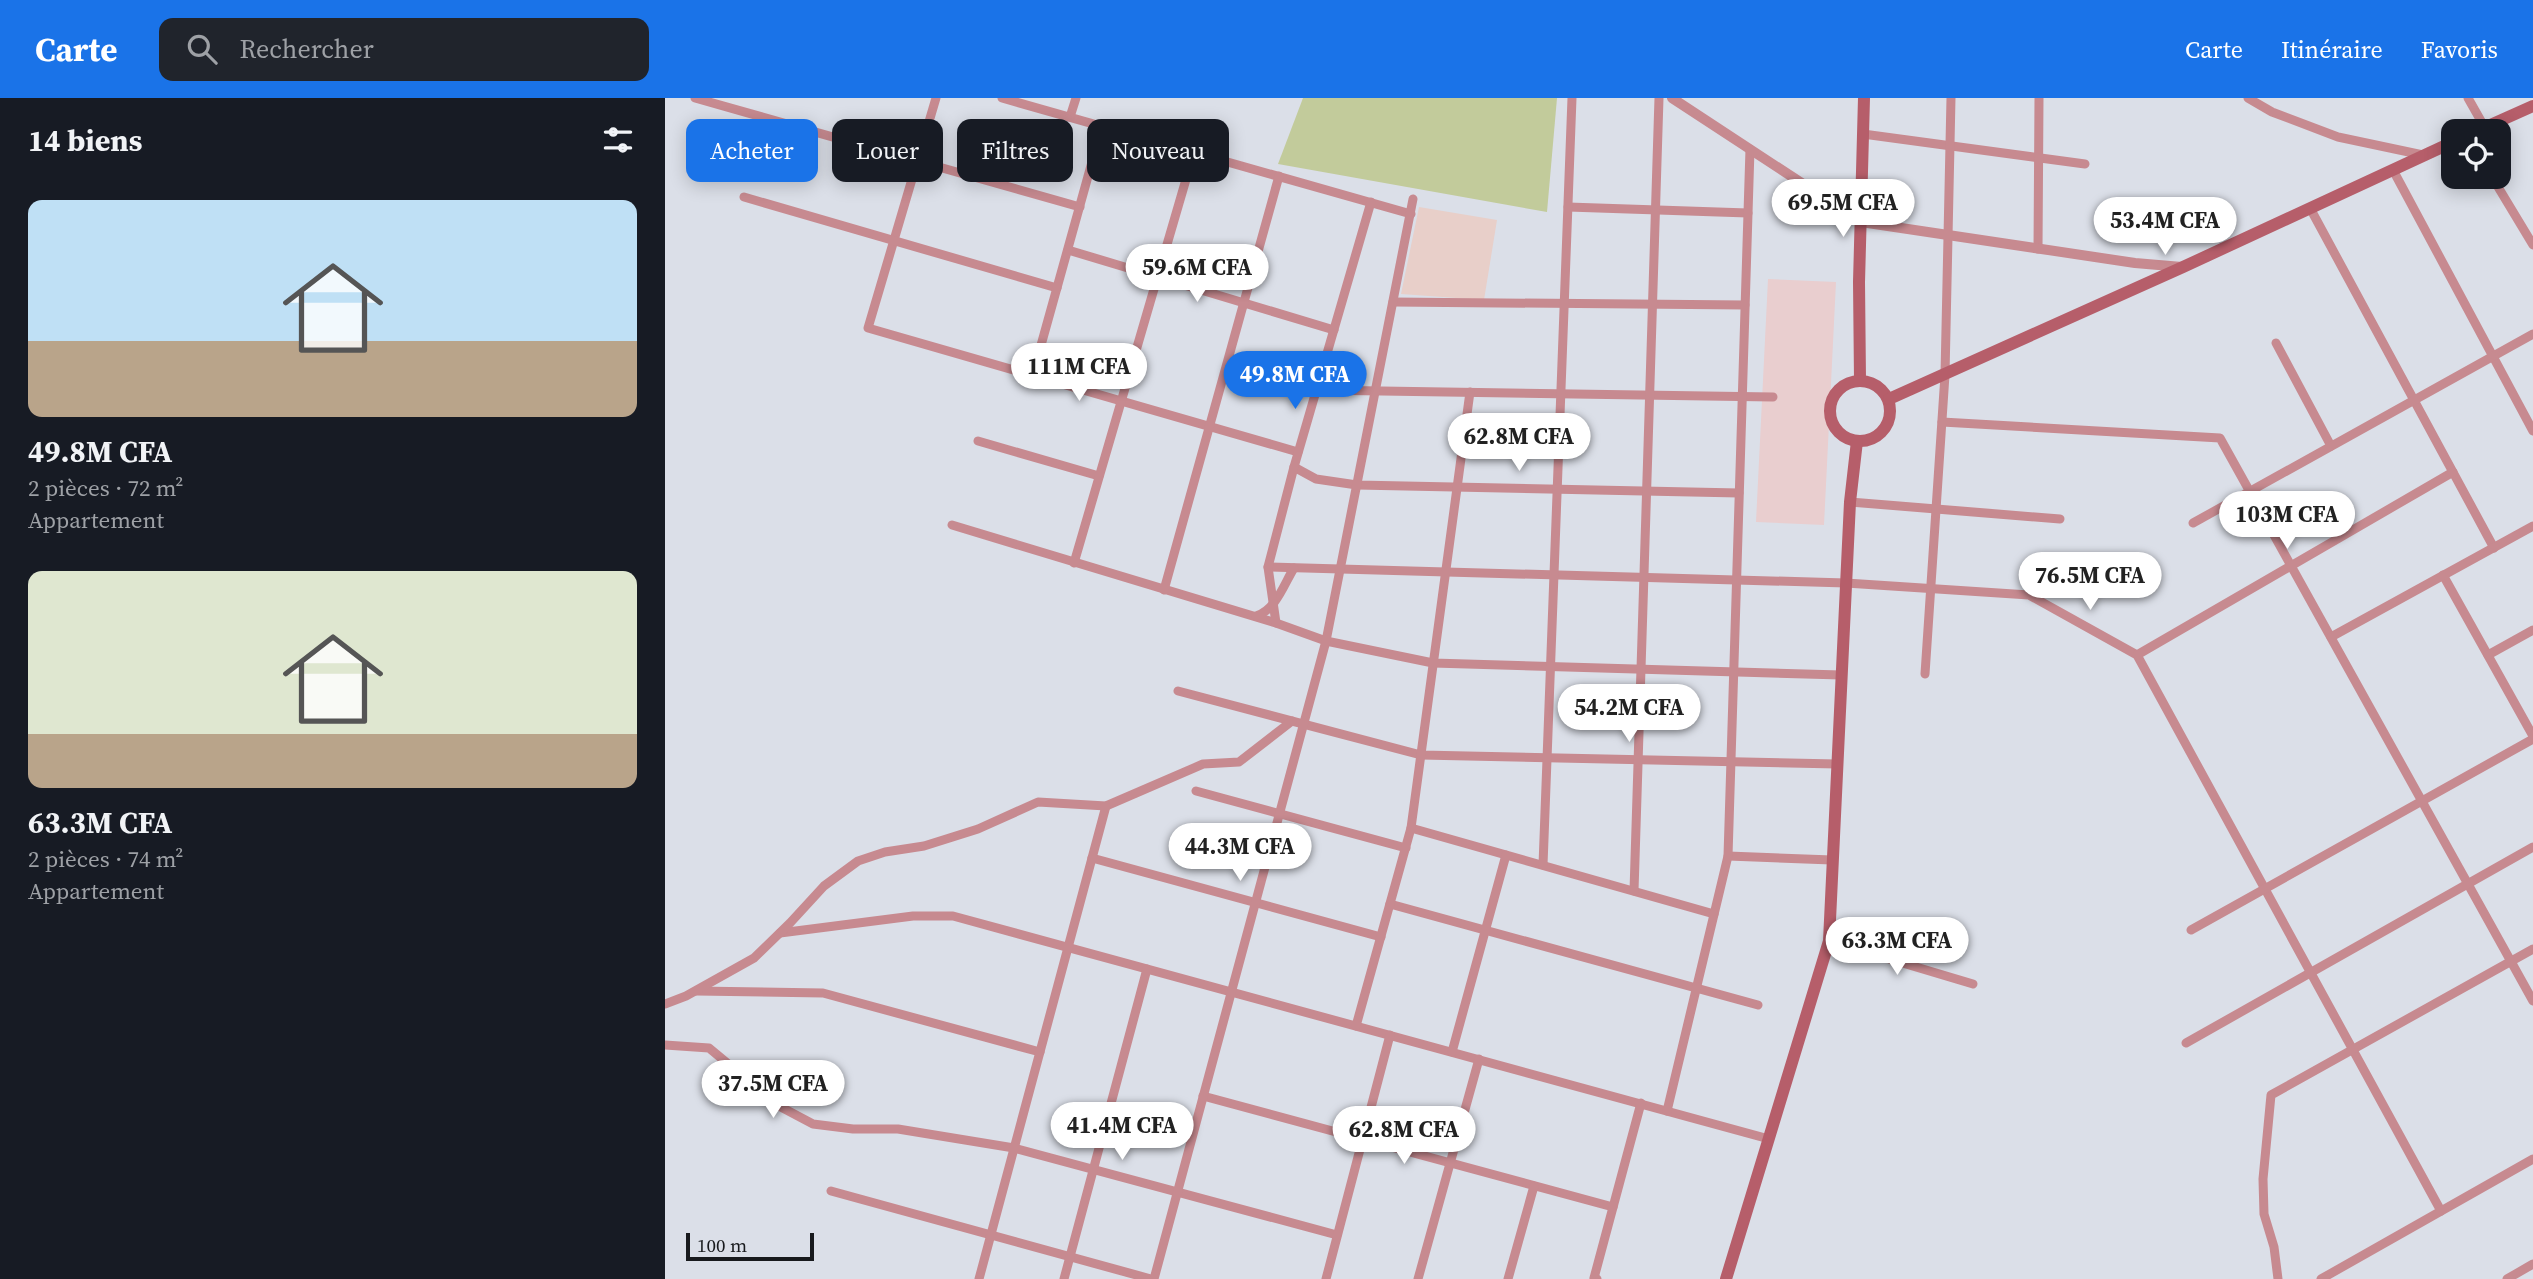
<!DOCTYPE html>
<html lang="fr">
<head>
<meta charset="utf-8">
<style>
  body { margin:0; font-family:"Source Serif 4",serif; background:#20242c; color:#f1f3f6; height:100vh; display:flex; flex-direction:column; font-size:26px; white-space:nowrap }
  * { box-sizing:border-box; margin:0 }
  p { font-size:23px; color:#9ea1a6 }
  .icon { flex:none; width:38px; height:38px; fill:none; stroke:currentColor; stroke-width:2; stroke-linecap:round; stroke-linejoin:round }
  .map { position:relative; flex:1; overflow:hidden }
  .sheet { display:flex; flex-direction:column; background:#171b24; width:665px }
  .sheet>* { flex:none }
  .guide { position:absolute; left:21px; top:21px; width:665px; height:63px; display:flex; gap:14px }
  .fabs { position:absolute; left:1776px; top:21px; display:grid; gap:14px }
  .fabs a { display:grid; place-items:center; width:70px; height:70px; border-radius:14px; background:#171b24; box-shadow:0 4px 18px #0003; font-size:35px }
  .scale { position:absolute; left:21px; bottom:18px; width:128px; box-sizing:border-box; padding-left:7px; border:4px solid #181a1d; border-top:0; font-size:19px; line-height:24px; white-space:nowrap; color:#181a1d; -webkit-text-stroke:5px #dbdfe8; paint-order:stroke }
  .price { position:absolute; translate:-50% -60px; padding:0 16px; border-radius:24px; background:#fff; color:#222; font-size:23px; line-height:46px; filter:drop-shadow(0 2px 4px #0008) }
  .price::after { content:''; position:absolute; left:50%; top:42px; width:21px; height:16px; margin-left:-10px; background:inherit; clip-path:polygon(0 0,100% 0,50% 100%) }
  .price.active { background:#1a73e8; color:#fff }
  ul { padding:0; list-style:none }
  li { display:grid; align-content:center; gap:14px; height:371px; padding:0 28px }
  li span { display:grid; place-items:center; height:217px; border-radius:14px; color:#555 }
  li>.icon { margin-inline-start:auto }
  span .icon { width:126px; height:126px; fill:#fffc; stroke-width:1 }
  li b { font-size:30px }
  h2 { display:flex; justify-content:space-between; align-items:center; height:84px; padding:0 28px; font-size:30px }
  .tag { padding:0 24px; border-radius:14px; background:#171b24; box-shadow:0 4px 18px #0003; font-size:24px; line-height:63px }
  .tag.active { background:#1a73e8; color:#fff }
  header { display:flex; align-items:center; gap:42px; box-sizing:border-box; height:98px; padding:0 35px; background:#1a73e8; color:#fff }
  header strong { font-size:33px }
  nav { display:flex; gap:38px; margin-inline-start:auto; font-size:24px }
  .search { width:490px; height:63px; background:#20242c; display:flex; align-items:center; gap:18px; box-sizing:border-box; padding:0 24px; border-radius:14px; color:#9ea1a6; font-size:26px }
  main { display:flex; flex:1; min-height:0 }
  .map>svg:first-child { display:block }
</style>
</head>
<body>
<header>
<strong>Carte</strong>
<div class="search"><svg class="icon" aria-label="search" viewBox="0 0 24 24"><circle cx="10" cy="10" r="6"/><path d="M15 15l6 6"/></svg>Rechercher</div>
<nav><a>Carte</a><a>Itinéraire</a><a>Favoris</a></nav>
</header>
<main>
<section class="sheet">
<h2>14 biens<svg class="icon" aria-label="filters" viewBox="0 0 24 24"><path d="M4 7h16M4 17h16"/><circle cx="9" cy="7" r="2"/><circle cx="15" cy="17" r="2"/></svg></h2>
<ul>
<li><span style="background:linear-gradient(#bfe0f5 65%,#b9a48a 0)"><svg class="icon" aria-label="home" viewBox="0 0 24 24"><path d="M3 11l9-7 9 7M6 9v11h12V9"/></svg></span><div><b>49.8M CFA</b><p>2 pièces · 72 m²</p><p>Appartement</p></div></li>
<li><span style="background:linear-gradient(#dfe7d0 75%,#b9a48a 0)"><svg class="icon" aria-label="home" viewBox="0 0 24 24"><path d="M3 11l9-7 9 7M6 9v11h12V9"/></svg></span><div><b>63.3M CFA</b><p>2 pièces · 74 m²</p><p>Appartement</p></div></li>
</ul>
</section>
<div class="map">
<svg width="1868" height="1181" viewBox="0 0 1868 1181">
  <rect width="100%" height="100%" fill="#dbdfe8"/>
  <!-- commercial -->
  <polygon fill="#e9cecf" points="1103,181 1171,184 1159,427 1091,424"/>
  <!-- education -->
  <polygon fill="#e8cfc9" points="754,109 832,122 819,202 736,196"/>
  <!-- pitch -->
  <polygon fill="#c2cb9b" points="638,0 892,0 882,114 613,66"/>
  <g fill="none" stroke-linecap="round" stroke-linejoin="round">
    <!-- minor -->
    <g stroke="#c78a90" stroke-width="9">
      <polyline points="30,0 415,109"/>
      <polyline points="271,0 203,230 633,354"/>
      <polyline points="337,0 746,116"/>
      <polyline points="1583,0 1607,14 1673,39 1758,57"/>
      <polyline points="1803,0 1820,30"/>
      <polyline points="405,19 411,0"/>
      <polyline points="1198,36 1420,66"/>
      <polyline points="1728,72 1868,333"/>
      <polyline points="1827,79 1868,147"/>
      <polyline points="79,99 392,190"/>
      <polyline points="903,109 1083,115"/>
      <polyline points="1645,110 1829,450"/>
      <polyline points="1373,151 1374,0"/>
      <polyline points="403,152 669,232"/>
      <polyline points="728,204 1080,207"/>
      <polyline points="1611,245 1666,348"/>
      <polyline points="368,276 437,28"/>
      <polyline points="652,292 1108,299"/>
      <polyline points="1277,324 1555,340 1868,903"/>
      <polyline points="313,343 434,378"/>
      <polyline points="629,369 651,381 692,387 1074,395"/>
      <polyline points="1185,404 1395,421"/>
      <polyline points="1528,425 1868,236"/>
      <polyline points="287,427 611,525 661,543 768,565 1176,577"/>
      <polyline points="409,465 529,54"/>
      <polyline points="603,469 1181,485 1364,497 1472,557 1776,1113"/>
      <polyline points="1778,477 1868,638"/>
      <polyline points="499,492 614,78"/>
      <path d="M591 518C611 512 619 486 629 470"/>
      <polyline points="611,525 603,469 629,369 706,104"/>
      <polyline points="1666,539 1868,428"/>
      <polyline points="1472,557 1788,374"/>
      <polyline points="1823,557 1868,532"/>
      <polyline points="1260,576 1280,277 1286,0"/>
      <polyline points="513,593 756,657 1172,666"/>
      <polyline points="531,693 741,750"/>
      <polyline points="746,730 1049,816"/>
      <polyline points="1063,758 1167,762"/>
      <polyline points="427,760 716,839"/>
      <polyline points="878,767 907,0"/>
      <polyline points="969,793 994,0"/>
      <polyline points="725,806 1093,907"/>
      <polyline points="1526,832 1868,641"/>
      <polyline points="115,835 248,818 288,818 1104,1041"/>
      <polyline points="1164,843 1308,886"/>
      <polyline points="31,893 158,895 375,954"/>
      <polyline points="0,906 21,898 89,860 125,825 159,788 193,763 220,754 259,748 313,731 373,704 441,708 538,666 574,664 627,623"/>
      <polyline points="691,928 746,730 805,294"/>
      <polyline points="1521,945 1868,749"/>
      <polyline points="0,947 44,950 114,1008 148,1026 188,1031 233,1031 349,1050 672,1137"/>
      <polyline points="787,954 841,757"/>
      <polyline points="538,998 948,1109"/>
      <polyline points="1002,1013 1063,758 1085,51"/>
      <polyline points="166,1093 486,1181"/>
      <polyline points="314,1181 441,708"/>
      <polyline points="399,1181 482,871"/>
      <polyline points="489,1181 661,543 748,101"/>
      <polyline points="661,1181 725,937"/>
      <polyline points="753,1181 814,961"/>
      <polyline points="843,1181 869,1088"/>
      <polyline points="932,1181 929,1180 976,1005"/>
      <polyline points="1613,1181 1609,1149 1599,1116 1598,1081 1606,997 1868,851"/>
      <polyline points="1656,1181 1868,1061"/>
      <polyline points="1842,1181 1868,1166"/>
    </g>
    <!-- tertiary -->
    <polyline stroke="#c78a90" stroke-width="10" points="1007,0 1196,124 1470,165 1517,169"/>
    <!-- secondary -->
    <g stroke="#b65e6a" stroke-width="12">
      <polyline points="1812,33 1868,8"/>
      <polyline points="1195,282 1194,184 1199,0"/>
      <circle cx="1195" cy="313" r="30"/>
      <polyline points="1224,301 1518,169 1788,44"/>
      <polyline points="1061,1181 1164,843 1185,404 1192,343"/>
    </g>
  </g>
</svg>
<div class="fabs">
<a><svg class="icon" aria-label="locate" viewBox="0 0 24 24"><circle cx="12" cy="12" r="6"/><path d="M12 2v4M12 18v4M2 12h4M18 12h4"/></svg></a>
</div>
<div class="scale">100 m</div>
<b class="price" style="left:1178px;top:141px">69.5M CFA</b>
<b class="price" style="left:1500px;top:159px">53.4M CFA</b>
<b class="price" style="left:532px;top:206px">59.6M CFA</b>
<b class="price" style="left:414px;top:305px">111M CFA</b>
<b class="price active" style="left:630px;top:313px">49.8M CFA</b>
<b class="price" style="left:854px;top:375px">62.8M CFA</b>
<b class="price" style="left:1622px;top:453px">103M CFA</b>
<b class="price" style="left:1425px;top:514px">76.5M CFA</b>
<b class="price" style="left:964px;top:646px">54.2M CFA</b>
<b class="price" style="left:575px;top:785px">44.3M CFA</b>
<b class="price" style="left:1232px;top:879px">63.3M CFA</b>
<b class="price" style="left:108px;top:1022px">37.5M CFA</b>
<b class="price" style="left:457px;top:1064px">41.4M CFA</b>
<b class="price" style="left:739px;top:1068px">62.8M CFA</b>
<div class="guide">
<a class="tag active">Acheter</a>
<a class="tag">Louer</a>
<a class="tag">Filtres</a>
<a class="tag">Nouveau</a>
</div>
</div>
</main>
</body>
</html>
